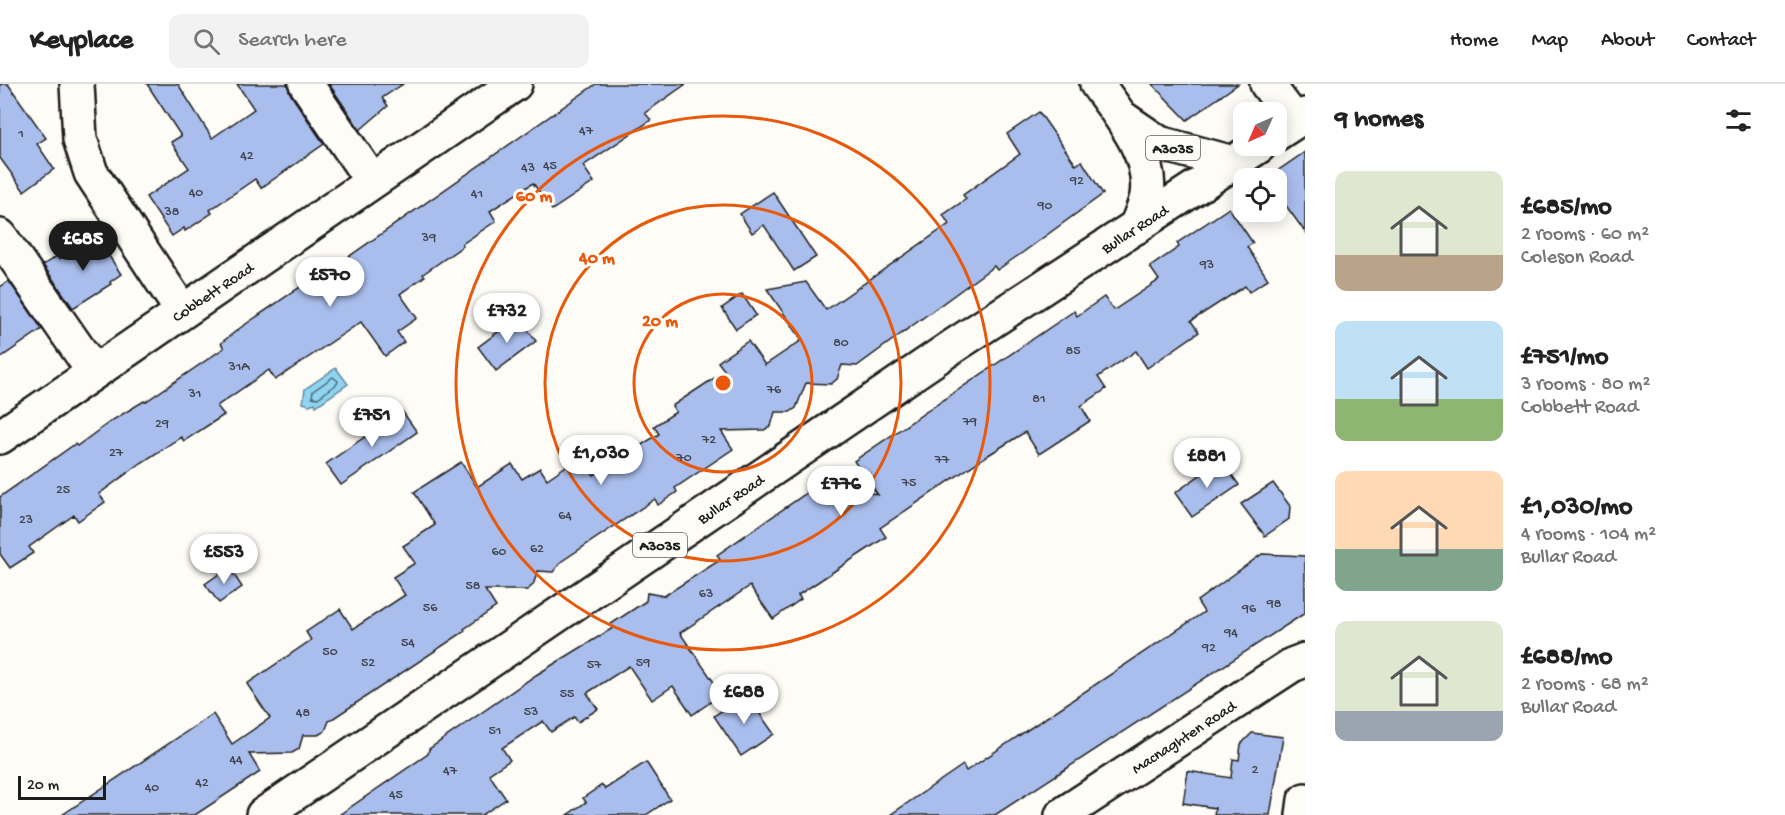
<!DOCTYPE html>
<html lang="en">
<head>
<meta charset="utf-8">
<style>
  body { margin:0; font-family:"Gochi Hand",sans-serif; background:#f2f2f2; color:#222; height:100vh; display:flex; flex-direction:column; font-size:22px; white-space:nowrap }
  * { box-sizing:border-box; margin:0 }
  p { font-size:20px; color:#767676 }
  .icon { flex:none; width:33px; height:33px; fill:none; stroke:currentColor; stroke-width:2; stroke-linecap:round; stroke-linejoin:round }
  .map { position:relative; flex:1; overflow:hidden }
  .drawer { display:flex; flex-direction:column; background:#fff; width:480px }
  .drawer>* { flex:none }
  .needle { width:39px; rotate:225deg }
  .fabs { position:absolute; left:1233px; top:18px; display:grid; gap:12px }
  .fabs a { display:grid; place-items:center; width:54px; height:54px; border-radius:12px; background:#fff; box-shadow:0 3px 15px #0003; font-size:30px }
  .scale { position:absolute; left:18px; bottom:15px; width:88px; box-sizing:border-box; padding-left:6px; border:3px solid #1c1c1c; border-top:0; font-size:16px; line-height:21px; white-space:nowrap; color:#1c1c1c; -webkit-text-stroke:4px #fdfcf7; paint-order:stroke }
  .price { position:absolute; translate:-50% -51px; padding:0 14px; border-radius:21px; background:#fff; color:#222; font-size:20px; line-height:39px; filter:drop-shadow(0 2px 3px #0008) }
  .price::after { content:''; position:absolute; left:50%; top:36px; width:18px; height:14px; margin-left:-9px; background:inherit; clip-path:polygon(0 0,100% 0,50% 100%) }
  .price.current { background:#1c1c1c; color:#fff }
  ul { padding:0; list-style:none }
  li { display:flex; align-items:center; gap:18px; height:150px; padding:0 30px }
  li span { display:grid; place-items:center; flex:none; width:168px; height:120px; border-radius:12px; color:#555 }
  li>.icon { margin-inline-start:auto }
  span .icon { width:72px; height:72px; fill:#fffc; stroke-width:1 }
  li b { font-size:26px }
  h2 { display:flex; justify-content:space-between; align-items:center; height:72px; padding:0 30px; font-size:26px }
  header { display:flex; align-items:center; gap:36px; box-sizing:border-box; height:84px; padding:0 30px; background:#fff; border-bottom:2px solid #e0e0e0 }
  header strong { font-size:28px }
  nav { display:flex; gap:33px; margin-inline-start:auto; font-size:21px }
  .search { width:420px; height:54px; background:#f2f2f2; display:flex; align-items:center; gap:15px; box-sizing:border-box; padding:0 21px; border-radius:12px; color:#767676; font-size:22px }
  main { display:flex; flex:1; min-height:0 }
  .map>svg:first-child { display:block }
</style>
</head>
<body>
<header>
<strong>Keyplace</strong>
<div class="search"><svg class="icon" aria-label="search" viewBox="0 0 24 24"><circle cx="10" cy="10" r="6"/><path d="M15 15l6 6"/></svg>Search here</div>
<nav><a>Home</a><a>Map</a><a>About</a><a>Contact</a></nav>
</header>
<main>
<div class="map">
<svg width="1305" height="731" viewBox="0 0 1305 731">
  <rect width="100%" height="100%" fill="#fdfcf7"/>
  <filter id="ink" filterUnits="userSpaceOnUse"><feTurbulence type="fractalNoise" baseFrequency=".0167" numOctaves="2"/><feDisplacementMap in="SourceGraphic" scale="12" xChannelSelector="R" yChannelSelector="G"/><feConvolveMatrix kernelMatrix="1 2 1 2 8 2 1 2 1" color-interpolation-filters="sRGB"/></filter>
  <g filter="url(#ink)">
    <!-- water -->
    <polygon fill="#8fd4f0" stroke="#618a9b" stroke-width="1.5" points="336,284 348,300 316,322 315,319 309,321 303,319 305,305"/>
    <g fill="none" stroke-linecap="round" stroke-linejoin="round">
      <!-- shore -->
      <polygon stroke="#4a6671" stroke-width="1.5" points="333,293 338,297 337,300 318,314 312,313 313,307"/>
    </g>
    <!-- building -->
    <g fill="#aabeed" stroke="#1c1c1c" stroke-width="1.5">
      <polygon points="0,0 8,0 46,54 37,60 54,85 24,107 0,74"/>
      <polygon points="147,0 178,0 212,54 254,25 237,0 287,0 291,11 324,60 261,104 255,95 210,126 212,129 185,147 184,144 172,152 146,113 189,84 171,58 181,52"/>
      <polygon points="329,0 403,0 382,14 388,22 360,46"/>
      <polygon points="596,0 686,0 645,29 651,36 583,82 594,98 552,126 533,99 490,127 496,137 462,160 463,162 423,190 425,192 400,210 417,234 397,248 404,258 385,272 361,238 275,296 269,286 217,322 224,331 184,357 181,353 141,379 99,410 105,418 78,437 74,431 29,463 33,469 10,484 0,470 0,413 75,360 77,362 111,337 144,317 145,318 224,264 221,259 240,244 309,197 311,199"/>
      <polygon points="1152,0 1238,0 1187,36"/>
      <polygon points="1039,28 1076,81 1082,77 1103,110 1022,169 997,186 994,182 857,282 842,281 837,295 831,300 806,299 796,324 790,328 775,328 771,342 764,346 721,347 733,365 675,404 677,408 658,421 655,415 562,477 553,488 538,487 533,501 527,506 485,506 496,523 464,545 465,547 329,637 325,647 318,651 303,651 299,665 292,669 249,670 260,688 195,731 62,731 213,630 232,660 270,634 247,600 311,556 306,548 340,525 353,545 405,511 393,493 415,479 403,462 435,441 414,408 461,378 477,403 512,380 522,395 540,384 547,395 581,372 594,391 659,350 654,342 676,328 672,322 725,287 718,278 748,257 765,281 802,256 767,205 806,198 826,226 949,140 943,131 966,115 963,111 1020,70 1007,50"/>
      <polygon points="1305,68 1305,148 1276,108 1276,94 1267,94"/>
      <polygon points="773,108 816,173 794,187 764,141 752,149 740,130"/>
      <polygon points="1229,124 1253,159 1247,163 1268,195 1249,208 1245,202 1191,237 1199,248 1147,284 1136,267 1098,293 1106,305 1081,322 1090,337 1039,370 1025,348 982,375 880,444 886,453 798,511 801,515 773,535 750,502 680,549 722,610 692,631 673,602 652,616 629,582 587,609 598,625 578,638 574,633 551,648 543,637 502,664 510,676 489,690 506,715 482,731 339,731 428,670 429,665 536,591 613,544 611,540 646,517 647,509 664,512 720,476 717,471 815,403 815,392 878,411 854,377 1074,227 1077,232 1104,213 1114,226 1159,196 1150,183 1179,163 1177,159"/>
      <polygon points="95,151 121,190 110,198 111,200 73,224 43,181 57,172 59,175"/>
      <polygon points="9,197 42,245 0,274 0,203"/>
      <polygon points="742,210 756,231 736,245 722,224"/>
      <polygon points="518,233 536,257 496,287 478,263"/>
      <polygon points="402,327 417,348 341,401 326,380"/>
      <polygon points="1221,376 1239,401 1192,433 1175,409"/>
      <polygon points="1273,399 1290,422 1289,435 1265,452 1241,420"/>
      <polygon points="1262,470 1305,472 1305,529 995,731 890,731 963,681 966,687 1204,528 1197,517"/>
      <polygon points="229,483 242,503 219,519 205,500"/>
      <polygon points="746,610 774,650 741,672 714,632"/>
      <polygon points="1252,649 1283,653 1270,731 1214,731 1215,724 1183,719 1188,687 1231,694 1233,675 1239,676 1241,660"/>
      <polygon points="646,678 670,715 646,731 567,731 586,718 583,714 602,701 605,705"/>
    </g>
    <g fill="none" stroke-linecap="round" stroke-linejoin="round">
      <!-- minor casing -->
      <g stroke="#1c1c1c" stroke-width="38">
        <g id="minor">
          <polyline points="77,0 80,55 91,89 182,227"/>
          <polyline points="306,0 372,97"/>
          <polyline points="1267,0 1295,37"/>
          <polyline points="0,152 94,288"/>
          <polyline points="0,353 515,0"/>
          <polyline points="1062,731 1292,581 1305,576"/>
          <polyline points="1303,731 1305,716"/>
        </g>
      </g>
      <!-- major casing -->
      <g stroke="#1c1c1c" stroke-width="38">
        <g id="major">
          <path d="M1097 0C1120 32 1153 70 1147 112 1145 122 1140 133 1136 143"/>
          <polyline points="1124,35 1159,59 1233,79"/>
          <polyline points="1276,50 1305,31"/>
          <polyline points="263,731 955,261 1259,62"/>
        </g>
      </g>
      <!-- minor -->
      <use href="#minor" stroke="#fdfcf7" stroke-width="33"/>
      <!-- major -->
      <use href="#major" stroke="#fdfcf7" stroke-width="33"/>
    </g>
  </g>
  <!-- distance rings -->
  <g fill="none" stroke="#e8590c" stroke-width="3">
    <circle cx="723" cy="299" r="89"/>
    <circle cx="723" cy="299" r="178"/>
    <circle cx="723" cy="299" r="267"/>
  </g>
  <g text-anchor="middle" stroke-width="6" stroke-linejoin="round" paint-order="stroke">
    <!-- number labels -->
    <g font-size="14" fill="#404450">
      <text x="586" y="50">47</text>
      <text x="21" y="53">1</text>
      <text x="247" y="75">42</text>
      <text x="550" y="85">45</text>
      <text x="528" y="87">43</text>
      <text x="1077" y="100">92</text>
      <text x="196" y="112">40</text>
      <text x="477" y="113">41</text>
      <text x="1045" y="125">90</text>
      <text x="172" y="131">38</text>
      <text x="429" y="157">39</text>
      <text x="1207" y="184">93</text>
      <text x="841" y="262">80</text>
      <text x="1073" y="270">85</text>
      <text x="239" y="286">31A</text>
      <text x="774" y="309">76</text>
      <text x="195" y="313">31</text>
      <text x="1039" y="318">81</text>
      <text x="970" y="341">79</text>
      <text x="162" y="343">29</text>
      <text x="709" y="359">72</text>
      <text x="116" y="372">27</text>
      <text x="684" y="377">70</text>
      <text x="942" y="379">77</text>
      <text x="909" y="402">75</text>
      <text x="63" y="409">25</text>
      <text x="565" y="435">64</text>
      <text x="26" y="439">23</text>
      <text x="537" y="468">62</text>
      <text x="499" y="471">60</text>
      <text x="473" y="505">58</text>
      <text x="706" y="513">63</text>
      <text x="1274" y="523">98</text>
      <text x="430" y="527">56</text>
      <text x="1249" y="528">96</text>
      <text x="1231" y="552">94</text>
      <text x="408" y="562">54</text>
      <text x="1209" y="567">92</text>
      <text x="330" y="571">50</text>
      <text x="368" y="582">52</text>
      <text x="643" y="582">59</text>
      <text x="594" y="584">57</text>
      <text x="567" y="613">55</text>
      <text x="531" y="631">53</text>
      <text x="303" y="632">48</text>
      <text x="495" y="650">51</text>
      <text x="236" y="679">44</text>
      <text x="1255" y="689">2</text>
      <text x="450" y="690">47</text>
      <text x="202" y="702">42</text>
      <text x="152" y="707">40</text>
      <text x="396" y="714">45</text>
    </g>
    <!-- shield labels -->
    <g fill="#fdfcf7" stroke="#605f5e" stroke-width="1.5">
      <rect x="1146" y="52" width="54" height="24" rx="4.5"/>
      <rect x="633" y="449" width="54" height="24" rx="4.5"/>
    </g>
    <g font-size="15" font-weight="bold" fill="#1c1c1c">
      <text x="1173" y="69">A3035</text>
      <text x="660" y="466">A3035</text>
    </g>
    <!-- street labels -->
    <g font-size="16" fill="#1c1c1c" stroke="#fdfcf7">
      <text transform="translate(1134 144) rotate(-33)" y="6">Bullar Road</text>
      <text transform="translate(212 207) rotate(-34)" y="6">Cobbett Road</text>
      <text transform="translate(730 414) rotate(-34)" y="6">Bullar Road</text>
      <text transform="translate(1183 652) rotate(-33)" y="6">Macnaghten Road</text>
    </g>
  </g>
  <circle cx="723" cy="299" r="9" fill="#e8590c" stroke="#fdfcf7" stroke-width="3"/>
  <g font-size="18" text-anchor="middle" font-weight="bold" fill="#e8590c" stroke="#fdfcf7" stroke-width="6" stroke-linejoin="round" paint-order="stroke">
    <text x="534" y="117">60 m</text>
    <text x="597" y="179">40 m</text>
    <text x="660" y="242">20 m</text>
  </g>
</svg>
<div class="fabs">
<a><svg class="needle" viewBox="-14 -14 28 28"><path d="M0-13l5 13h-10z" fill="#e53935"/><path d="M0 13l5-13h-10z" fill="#767676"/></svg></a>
<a><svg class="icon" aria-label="locate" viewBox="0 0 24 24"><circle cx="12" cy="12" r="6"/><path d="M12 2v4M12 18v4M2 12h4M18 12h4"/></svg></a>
</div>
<div class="scale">20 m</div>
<b class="price current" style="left:83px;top:188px">£685</b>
<b class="price" style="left:330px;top:224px">£570</b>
<b class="price" style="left:507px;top:260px">£732</b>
<b class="price" style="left:372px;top:364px">£751</b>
<b class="price" style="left:601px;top:402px">£1,030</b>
<b class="price" style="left:1207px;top:405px">£881</b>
<b class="price" style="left:841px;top:433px">£776</b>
<b class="price" style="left:224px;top:501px">£553</b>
<b class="price" style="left:744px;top:641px">£688</b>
</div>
<section class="drawer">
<h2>9 homes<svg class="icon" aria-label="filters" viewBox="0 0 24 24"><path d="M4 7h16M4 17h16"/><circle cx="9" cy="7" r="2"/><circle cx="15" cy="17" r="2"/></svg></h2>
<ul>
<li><span style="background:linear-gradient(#dfe7d0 70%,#b9a48a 0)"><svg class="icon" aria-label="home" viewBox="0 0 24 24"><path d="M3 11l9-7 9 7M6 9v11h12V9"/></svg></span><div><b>£685/mo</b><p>2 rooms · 60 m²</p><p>Coleson Road</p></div></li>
<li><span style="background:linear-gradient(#bfe0f5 65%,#8fb573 0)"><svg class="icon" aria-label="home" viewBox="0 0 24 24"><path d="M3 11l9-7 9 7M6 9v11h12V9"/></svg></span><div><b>£751/mo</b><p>3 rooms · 80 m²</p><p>Cobbett Road</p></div></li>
<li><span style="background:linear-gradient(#ffd9b3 65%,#7fa58c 0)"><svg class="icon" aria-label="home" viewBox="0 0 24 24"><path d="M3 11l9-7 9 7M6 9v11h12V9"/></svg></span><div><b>£1,030/mo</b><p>4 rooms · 104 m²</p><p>Bullar Road</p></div></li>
<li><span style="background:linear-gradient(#dfe7d0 75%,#9aa5b1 0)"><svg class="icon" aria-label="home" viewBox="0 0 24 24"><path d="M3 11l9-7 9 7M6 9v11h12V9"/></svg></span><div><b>£688/mo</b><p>2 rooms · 68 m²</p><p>Bullar Road</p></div></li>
</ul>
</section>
</main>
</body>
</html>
